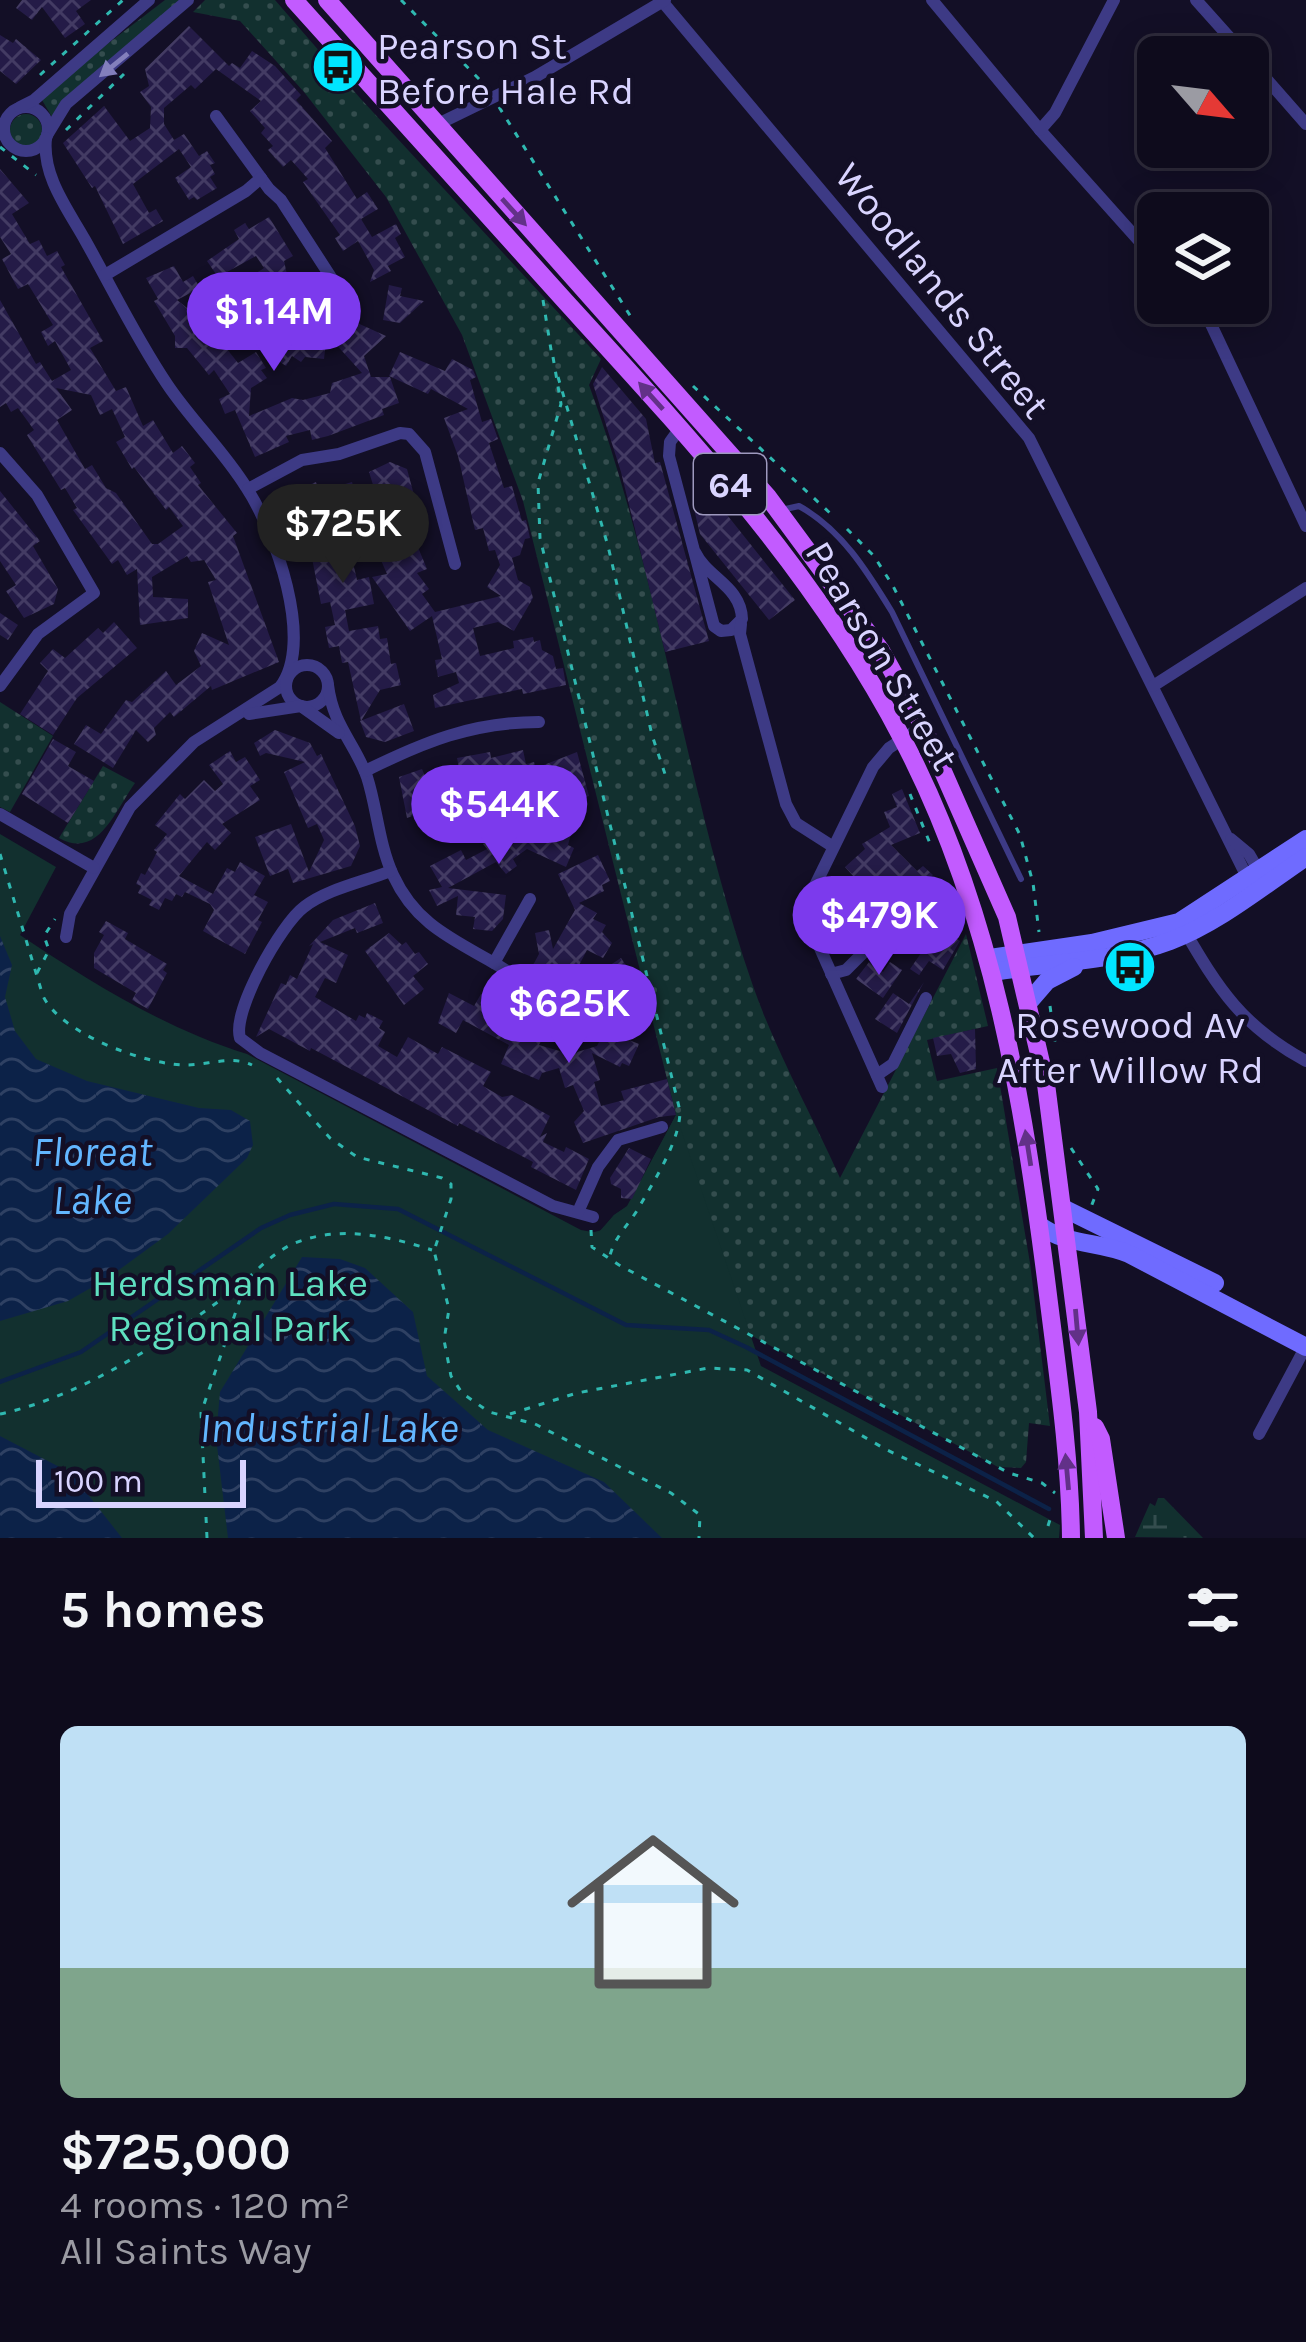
<!DOCTYPE html>
<html lang="en">
<head>
<meta charset="utf-8">
<style>
  body { margin:0; font-family:Karla,sans-serif; background:#1c1929; color:#f1f3f6; height:100vh; display:flex; flex-direction:column; font-size:45px; white-space:nowrap }
  * { box-sizing:border-box; margin:0 }
  p { font-size:39px; color:#9b9ba3 }
  .icon { flex:none; width:66px; height:66px; fill:none; stroke:currentColor; stroke-width:2; stroke-linecap:round; stroke-linejoin:round }
  .map { position:relative; height:1538px; overflow:hidden }
  .details { display:flex; flex-direction:column; background:#0e0b1c; flex:1 }
  .details>* { flex:none }
  .needle { width:78px; rotate:118deg }
  .controls { position:absolute; left:1137px; top:36px; display:grid; gap:24px }
  .controls a { display:grid; place-items:center; width:132px; height:132px; border-radius:18px; background:#0e0b1c; box-shadow:0 6px 30px #0003,0 0 0 3px #2e2b3b; font-size:60px }
  .scale { position:absolute; left:36px; bottom:30px; width:210px; box-sizing:border-box; padding-left:12px; border:6px solid #d9d4ff; border-top:0; font-size:33px; line-height:42px; white-space:nowrap; color:#d9d4ff; -webkit-text-stroke:9px #130f26; paint-order:stroke }
  .price { position:absolute; translate:-50% -102px; padding:0 27px; border-radius:42px; background:#7c3aed; color:#fff; font-size:39px; line-height:78px; filter:drop-shadow(0 3px 6px #0008) }
  .price::after { content:''; position:absolute; left:50%; top:72px; width:36px; height:27px; margin-left:-18px; background:inherit; clip-path:polygon(0 0,100% 0,50% 100%) }
  .price.selected { background:#222; color:#fff }
  ul { padding:0; list-style:none }
  li { display:grid; align-content:center; gap:24px; height:636px; padding:0 60px }
  li span { display:grid; place-items:center; height:372px; border-radius:18px; color:#555 }
  li>.icon { margin-inline-start:auto }
  span .icon { width:216px; height:216px; fill:#fffc; stroke-width:1 }
  li b { font-size:51px }
  h2 { display:flex; justify-content:space-between; align-items:center; height:144px; padding:0 60px; font-size:51px }
  .map>svg:first-child { display:block }
</style>
</head>
<body>
<div class="map">
<svg width="1306" height="1538" viewBox="0 0 1306 1538">
  <defs>
    <pattern id="grass-dots" width="8" height="8" patternUnits="userSpaceOnUse" patternTransform="scale(3)"><rect width="8" height="8" fill="#12302f"/><path d="M2 2h.1M6 6h.1" fill="none" stroke="#344d4e" stroke-width="1.8" stroke-linecap="round"/></pattern>
    <pattern id="wetland-marsh" width="20" height="14" patternUnits="userSpaceOnUse" patternTransform="scale(3)"><rect width="20" height="14" fill="#12302f"/><path d="M1 5h8M5 5V1M11 12h8M15 12V8" fill="none" stroke="#344d4e"/></pattern>
    <pattern id="water-waves" width="16" height="10" patternUnits="userSpaceOnUse" patternTransform="scale(3)"><rect width="16" height="10" fill="#0c2248"/><path d="M0 5q4-4 8 0t8 0" fill="none" stroke="#2f4163"/></pattern>
    <pattern id="building-cross-hatch" width="8" height="8" patternUnits="userSpaceOnUse" patternTransform="scale(3)"><rect width="8" height="8" fill="#241b47"/><path d="M0 0l8 8M0 8l8-8" fill="none" stroke="#433b63"/></pattern>
  </defs>
  <rect width="100%" height="100%" fill="#130f26"/>
  <!-- grass -->
  <g fill="url(#grass-dots)">
    <polygon points="165,0 179,0 52,117 42,100 89,58"/>
    <path d="M205 0H275L360 98 601 359 589 385C661 580 685 789 753 986 776 1052 812 1115 840 1178L966 934 988 1026 927 1040 937 1081 997 1068 1030 1263 1050 1426 1029 1423 1026 1462 1021 1468 998 1467 619 1265 591 1233 602 1230 614 1215 628 1206 676 1115 523 501 462 335 386 197 304 92 240 21 193 12Z"/>
    <circle cx="26" cy="130" r="16"/>
    <polygon points="0,702 53,736 10,812 0,807"/>
    <path d="M103 766 135 783C115 811 98 860 59 838Z"/>
  </g>
  <!-- wetland -->
  <polygon fill="url(#wetland-marsh)" points="1158,1498 1164,1498 1203,1538 1135,1537 1150,1503 1155,1506"/>
  <!-- green -->
  <path fill="#12302f" d="M0 834 56 867 20 935C90 982 166 1029 247 1054L581 1230 598 1233 614 1215 627 1206 676 1115 761 1366 1060 1525 1059 1538H0Z"/>
  <!-- water -->
  <g fill="url(#water-waves)">
    <polygon points="0,936 12,965 5,997 15,1031 36,1059 87,1081 199,1108 231,1110 250,1121 253,1145 247,1158 168,1234 108,1278 68,1301 0,1321"/>
    <polygon points="302,1257 340,1259 365,1268 413,1312 427,1376 488,1430 604,1482 662,1538 228,1538 216,1437 220,1392"/>
    <polygon points="0,1436 71,1473 122,1538 0,1538"/>
  </g>
  <g fill="none" stroke-linecap="round" stroke-linejoin="round">
    <!-- stream -->
    <polyline stroke="#0c2248" stroke-width="4.5" points="0,1382 81,1352 261,1228 290,1215 334,1204 398,1209 626,1325 709,1330 746,1347 1049,1509"/>
  </g>
  <!-- building -->
  <g fill="url(#building-cross-hatch)" fill-rule="evenodd">
    <polygon points="22,0 91,0 76,11 85,24 65,38 42,7 32,20 16,8"/>
    <polygon points="189,26 229,66 232,63 240,68 252,51 275,66 301,95 296,100 332,141 325,148 357,199 367,192 378,209 361,219 372,237 396,224 401,234 395,238 405,257 388,266 391,271 370,282 374,270 358,241 343,251 335,238 340,235 303,182 308,179 291,160 283,167 268,150 273,146 261,133 265,128 250,111 261,101 216,69 195,89 191,85 164,108 164,124 174,140 184,134 199,156 207,151 215,163 210,165 215,174 210,177 217,188 197,200 194,197 189,200 175,178 191,167 179,149 133,184 149,213 156,209 163,221 123,244 95,186 92,188 63,143 104,106 130,141 150,128 151,107 140,92 149,86 145,69"/>
    <polygon points="0,35 13,43 16,39 41,60 16,84 0,71"/>
    <path d="M0 169 29 203 12 214 30 244 39 240 47 256 57 251 65 265 61 267 103 341 90 348 116 391 126 387 143 426 153 420 173 453 182 446 195 463 190 467 201 483 198 485 237 533 233 536 279 662 212 690 211 686 174 717 170 712 154 728 156 735 148 742 136 730 113 768 74 744 86 725 101 734 126 700 132 702 166 671 176 685 201 666 194 651 202 633 229 645 208 582 216 580 204 560 191 562 187 556 152 577 153 597 188 599V618L140 625 137 569 127 575 118 560 112 564 73 510 77 508 65 488 61 490 27 435 34 430 18 408 11 412 6 403 0 407V300L36 364 40 362 52 381 71 370 55 341 48 346 41 332 53 325 28 284 18 289 2 259 11 254 0 237ZM56 388 91 395 100 415 112 409 125 437 116 442 132 469 134 467 166 510 169 507 183 526 158 544H152L116 493 106 488 92 465 85 469 57 420 72 410Z"/>
    <polygon points="269,217 293,256 284,261 288,279 296,288 289,294 315,320 307,332 327,334 324,359 305,357 301,362 292,356 286,366 271,356 284,337 268,319 257,329 229,292 264,268 256,256 218,277 207,261 239,239 234,230 245,223 249,229"/>
    <polygon points="174,266 183,282 193,276 200,288 177,300 196,315 205,308 215,316 231,337 223,344 238,363 256,352 266,368 261,370 267,378 251,388 249,416 292,398 303,400 330,393 332,383 362,373 332,340 353,321 386,336 364,356 371,377 390,377 399,403 382,409 384,415 328,436 312,440 310,430 286,436 289,442 255,457 235,410 225,414 219,399 230,394 214,370 209,375 187,348 175,348 175,336 154,301 158,299 146,278"/>
    <polygon points="389,285 402,288 400,296 424,301 400,323 383,320"/>
    <polygon points="400,352 445,371 452,359 473,370 476,377 470,380 482,422 491,419 498,439 489,443 504,488 512,486 522,521 526,520 530,538 525,539 520,555 512,558 518,580 530,587 533,598 514,631 498,622 473,628 480,656 514,648 513,641 533,637 534,642 540,640 542,650 553,656 556,669 563,668 566,685 523,694 522,689 435,708 433,695 459,683 456,672 438,677 435,660 442,659 432,616 410,631 372,577 387,574 380,558 394,552 369,472 390,462 407,469 417,506 421,505 426,523 410,528 427,569 417,573 429,589 422,594 435,612 501,596 487,587 500,565 495,550 489,551 483,528 475,530 458,456 444,418 468,409 431,389 428,394 389,376"/>
    <polygon points="602,367 646,419 655,463 660,462 709,641 665,652 621,472 593,384"/>
    <polygon points="316,482 319,492 352,482 364,526 346,531 357,580 369,577 374,604 345,610 349,631 378,626 380,639 387,638 391,664 396,663 401,685 380,690 361,721 348,662 342,663 339,646 329,648 325,627 335,625 330,602 321,604 309,543 299,546 285,505 303,501 300,489"/>
    <polygon points="0,491 40,541 33,546 58,589 54,604 24,618 6,591 16,585 0,561"/>
    <polygon points="715,493 727,508 724,511 795,600 769,620 700,534 694,509"/>
    <polygon points="0,613 18,625 8,640 0,635"/>
    <polygon points="114,622 137,648 77,698 53,735 20,714 48,671 40,663 53,649 65,658 98,628 103,633"/>
    <polygon points="404,704 414,731 385,742 366,737 360,721"/>
    <polygon points="275,730 310,743 317,756 321,754 355,826 360,846 351,866 293,883 288,869 270,876 255,837 291,824 309,872 324,840 317,824 308,828 284,772 305,762 266,753 260,756 254,743"/>
    <polygon points="53,739 76,752 68,766 94,781 68,823 22,794"/>
    <polygon points="523,750 526,764 534,762 536,768 577,752 589,796 552,807 558,793 552,795 550,788 528,793 530,800 478,806 476,795 453,803 433,776 459,768 457,758 490,752 491,758"/>
    <polygon points="230,751 236,762 245,757 260,780 250,786 260,800 222,824 231,833 215,850 207,842 179,876 213,894 227,868 235,872 240,862 265,876 254,895 268,902 258,920 262,922 245,954 203,931 214,910 210,904 185,892 182,897 176,894 172,901 165,898 159,910 149,905 152,900 138,893 141,886 136,884 141,873 145,875 157,852 154,850 167,834 155,825 180,794 185,799 204,780 215,791 223,784 209,765"/>
    <polygon points="422,769 438,807 407,818 399,777"/>
    <polygon points="902,789 920,833 891,845 917,871 923,866 933,875 928,880 943,895 912,933 900,918 908,910 883,885 881,920 852,949 842,937 845,934 838,927 847,920 833,904 838,900 834,896 854,877 845,867 865,849 862,844 890,827 884,812 897,807 892,794"/>
    <polygon points="548,816 561,816 574,822 568,845 574,848 566,867 527,849 513,859 517,866 506,874 496,862 448,888 506,895 503,919 492,931 473,929 475,917 456,915 458,896 437,906 429,890 442,887 430,866 461,850 466,860 487,849 483,844 517,818 535,843"/>
    <polygon points="598,855 610,881 602,885 604,891 579,903 597,913 593,919 606,925 602,932 612,943 603,958 587,950 575,973 567,969 560,982 532,967 539,954 535,933 549,930 553,949 575,910 558,874"/>
    <polygon points="375,903 383,923 357,933 355,928 320,942 348,955 336,983 325,978 315,997 356,1021 359,1015 365,1018 367,1013 383,1021 379,1028 385,1032 378,1046 397,1057 408,1037 438,1054 442,1047 491,1072 483,1086 502,1097 512,1095 550,1116 540,1137 547,1133 543,1142 564,1152 566,1147 589,1159 576,1190 531,1167 533,1162 476,1132 459,1123 458,1126 311,1048 310,1051 269,1029 256,1037 281,983 286,985 290,975 297,979 313,944 309,946 333,920"/>
    <polygon points="106,921 128,933 125,939 167,964 163,970 167,973 148,1009 132,1000 136,993 94,968 94,953 104,935 99,932"/>
    <polygon points="939,927 960,941 943,970 929,961 919,975 910,969"/>
    <polygon points="389,933 402,945 406,942 415,954 419,952 428,964 413,976 424,989 404,1005 365,951"/>
    <polygon points="621,958 636,981 606,1001 598,989 601,971"/>
    <polygon points="869,962 883,972 890,962 902,970 883,998 856,979"/>
    <polygon points="924,982 897,1033 875,1019 893,993 909,1004"/>
    <polygon points="449,993 474,1006 481,994 493,1000 516,1013 509,1025 542,1039 539,1045 563,1052 564,1056 597,1046 604,1032 598,1030 605,1015 619,1022 633,1031 629,1040 639,1044 629,1066 622,1063 620,1067 592,1053 600,1080 594,1082 601,1106 624,1100 621,1091 667,1079 676,1115 659,1117 583,1143 574,1122 584,1111 573,1085 565,1088 559,1068 542,1073 539,1080 501,1064 509,1045 463,1020 456,1033 438,1023"/>
    <polygon points="975,1029 976,1069 960,1073 951,1054 937,1056 933,1038"/>
    <polygon points="629,1148 651,1159 632,1199 621,1198 621,1189 611,1184 610,1178"/>
  </g>
  <g fill="none" stroke-linecap="round" stroke-linejoin="round">
    <!-- path -->
    <g stroke="#2fb8b0" stroke-width="3" stroke-dasharray="6 9" stroke-linecap="butt">
      <polyline points="401,0 484,84"/>
      <polyline points="40,75 123,0"/>
      <polyline points="499,107 631,317"/>
      <polyline points="66,130 124,74"/>
      <polyline points="0,147 36,175"/>
      <polyline points="543,300 552,356"/>
      <path d="M553 357 561 404 538 483 540 538 680 1111C680 1142 653 1182 638 1209 627 1227 614 1237 609 1259"/>
      <polyline points="558,377 608,546 652,735 665,774"/>
      <polyline points="693,386 831,514"/>
      <polyline points="847,529 874,556 893,586 1020,835 1033,883 1039,932"/>
      <polyline points="910,794 931,846"/>
      <path d="M0 854 43 996C61 1034 146 1065 186 1065 208 1065 232 1055 252 1065"/>
      <polyline points="37,973 49,950 44,936 55,919"/>
      <polyline points="1050,1006 1056,1050"/>
      <polyline points="277,1078 330,1138 357,1157 442,1178 451,1184 451,1199 434,1251 449,1309 444,1340 451,1376 462,1393 489,1412 535,1424 671,1493 700,1515 699,1538"/>
      <polyline points="1071,1148 1098,1189 1091,1207"/>
      <polyline points="591,1230 592,1247 619,1265 1009,1473 1042,1483 1055,1493"/>
      <path d="M0 1414C83 1396 161 1343 229 1294 251 1278 270 1253 295 1243 340 1225 388 1236 432 1250"/>
      <polyline points="510,1414 577,1393 708,1368 747,1370 887,1450 996,1501 1034,1538"/>
      <polyline points="1048,1526 1052,1513"/>
      <polyline points="207,1538 201,1413 246,1282"/>
    </g>
    <!-- lane -->
    <path stroke="#3d3a85" stroke-width="6" d="M781 510 799 506C841 529 867 571 892 612L1021 879"/>
    <!-- street -->
    <g stroke="#3d3a85" stroke-width="12">
      <polyline points="661,0 1029,438 1249,881"/>
      <polyline points="932,0 1040,130 1158,262"/>
      <polyline points="1196,0 1247,57"/>
      <polyline points="1248,58 1306,124"/>
      <circle cx="26" cy="129" r="22"/>
      <polyline points="20,107 34,100 149,0"/>
      <polyline points="216,116 269,189 281,200 336,285"/>
      <polyline points="436,125 535,77 665,0"/>
      <polyline points="1040,130 1055,113 1114,0"/>
      <polyline points="47,135 66,104 188,0"/>
      <path d="M46 138C42 176 67 208 85 240 112 288 136 338 167 384 191 420 223 450 246 487 275 531 315 642 280 687L194 742 130 807 70 914 66 937"/>
      <polyline points="105,275 246,191 261,178"/>
      <polyline points="1194,303 1209,320 1306,526"/>
      <path d="M680 428 670 442 669 456C684 513 699 569 714 626L721 631 731 630 742 619C741 586 707 578 695 552"/>
      <polyline points="0,453 37,495 94,593 38,634 0,686"/>
      <polyline points="248,489 302,460 339,454 400,433 409,434 425,452 455,564"/>
      <polyline points="741,624 740,634 786,804 796,823 832,846"/>
      <circle cx="307" cy="686" r="21"/>
      <path d="M328 685C333 726 355 743 367 777 377 808 379 845 393 875 415 923 450 938 494 963 518 977 540 994 563 1009"/>
      <polyline points="1153,686 1306,588"/>
      <polyline points="249,714 301,706 339,733"/>
      <path d="M365 771C424 742 472 722 539 722"/>
      <polyline points="0,814 94,868"/>
      <polyline points="1231,839 1249,854 1260,873"/>
      <path d="M391 871C363 882 327 889 304 907 281 924 232 1011 240 1038L260 1053 553 1206 593 1217"/>
      <path d="M1183 928C1219 990 1242 1026 1306 1061"/>
      <polyline points="494,963 530,899"/>
      <polyline points="831,974 846,970 892,924"/>
      <polyline points="877,1075 893,1064 926,998"/>
      <polyline points="882,1087 807,919 806,904 873,767 889,748 923,726"/>
      <polyline points="578,1212 598,1167 618,1140 662,1127"/>
      <polyline points="1259,1434 1306,1346"/>
    </g>
    <!-- secondary -->
    <g stroke="#6f6bff" stroke-width="18">
      <polyline points="990,958 1092,943 1179,922 1306,839"/>
      <path d="M993 972C1051 962 1114 962 1170 941 1218 923 1263 886 1306 857"/>
      <polyline points="1028,1003 1047,981 1074,967"/>
      <polyline points="1063,1208 1215,1283"/>
      <path d="M1039 1225C1067 1246 1098 1241 1129 1254L1306 1347"/>
    </g>
    <!-- primary -->
    <g stroke="#c25bff" stroke-width="18">
      <path d="M294 0C385 100 475 202 566 302 691 439 816 573 902 738 993 911 1024 1103 1048 1295 1058 1375 1070 1457 1071 1538"/>
      <polyline points="327,0 768,497 880,649 923,726 1007,917 1046,1084 1088,1412 1094,1538"/>
      <polyline points="1095,1427 1101,1439 1116,1538"/>
    </g>
  </g>
  <!-- one-way arrows -->
  <defs><path id="oneway-solid" d="M-6-.8H1V-3.2L6.5 0L1 3.2V.8H-6Z" transform="scale(3)"/></defs>
  <use fill="#837fbc" href="#oneway-solid" transform="translate(114 65) rotate(141)"/>
  <g fill="#623188">
    <use href="#oneway-solid" transform="translate(514 212) rotate(48)"/>
    <use href="#oneway-solid" transform="translate(651 396) rotate(-132)"/>
    <use href="#oneway-solid" transform="translate(1028 1148) rotate(-99)"/>
    <use href="#oneway-solid" transform="translate(1077 1327) rotate(85)"/>
    <use href="#oneway-solid" transform="translate(1067 1472) rotate(-95)"/>
  </g>
  <!-- icons -->
  <defs>
    <g id="bus-disc" transform="scale(2.7)"><circle r="9.5" fill="#00e5ff" stroke="#130f26"/><path d="M-5-6H5V4H4V6H2V4H-2V6H-4V4H-5ZM-3.5-4V0h7V-4ZM-3.5 1.2v1.5H-2V1.2ZM2 1.2v1.5H3.5V1.2Z" fill="#111"/></g>
  </defs>
  <g fill-rule="evenodd">
    <use href="#bus-disc" x="338" y="67"/>
    <use href="#bus-disc" x="1130" y="967"/>
  </g>
  <g text-anchor="middle" stroke-width="9" stroke-linejoin="round" paint-order="stroke">
    <!-- shield labels -->
    <rect fill="#130f26" stroke="#9e99be" stroke-width="3" x="694" y="454" width="72" height="60" rx="9"/>
    <g font-size="36" font-weight="bold" fill="#d9d4ff">
      <text x="730" y="497">64</text>
    </g>
    <!-- poi labels -->
    <g font-size="39" fill="#d9d4ff" stroke="#130f26" text-anchor="start">
      <text x="377" y="59">Pearson St<tspan x="377" dy="45">Before Hale Rd</tspan></text>
      <text x="1130" y="1038" text-anchor="middle">Rosewood Av<tspan x="1130" dy="45">After Willow Rd</tspan></text>
    </g>
    <!-- street labels -->
    <g font-size="39" fill="#d9d4ff" stroke="#130f26">
      <text transform="translate(943 290) rotate(51)" y="14">Woodlands Street</text>
      <text transform="translate(883 655) rotate(59)" y="14">Pearson Street</text>
    </g>
    <!-- park labels -->
    <g font-size="39" fill="#5fe0c0" stroke="#130f26">
      <text x="230" y="1296">Herdsman Lake<tspan x="230" dy="45">Regional Park</tspan></text>
    </g>
    <!-- water labels -->
    <g font-size="42" font-style="italic" fill="#62b6ff" stroke="#130f26">
      <text x="92" y="1166">Floreat<tspan x="92" dy="48">Lake</tspan></text>
      <text x="329" y="1442">Industrial Lake</text>
    </g>
  </g>
</svg>
<div class="controls">
<a><svg class="needle" viewBox="-14 -14 28 28"><path d="M0-13l5 13h-10z" fill="#e53935"/><path d="M0 13l5-13h-10z" fill="#9b9ba3"/></svg></a>
<a><svg class="icon" aria-label="layers" viewBox="0 0 24 24"><path d="M12 4l9 5-9 5-9-5zM3 14l9 5 9-5"/></svg></a>
</div>
<div class="scale">100 m</div>
<b class="price" style="left:274px;top:374px">$1.14M</b>
<b class="price selected" style="left:343px;top:586px">$725K</b>
<b class="price" style="left:499px;top:867px">$544K</b>
<b class="price" style="left:879px;top:978px">$479K</b>
<b class="price" style="left:569px;top:1066px">$625K</b>
</div>
<section class="details">
<h2>5 homes<svg class="icon" aria-label="filters" viewBox="0 0 24 24"><path d="M4 7h16M4 17h16"/><circle cx="9" cy="7" r="2"/><circle cx="15" cy="17" r="2"/></svg></h2>
<ul>
<li><span style="background:linear-gradient(#bfe0f5 65%,#7fa58c 0)"><svg class="icon" aria-label="home" viewBox="0 0 24 24"><path d="M3 11l9-7 9 7M6 9v11h12V9"/></svg></span><div><b>$725,000</b><p>4 rooms · 120 m²</p><p>All Saints Way</p></div></li>
</ul>
</section>
</body>
</html>
